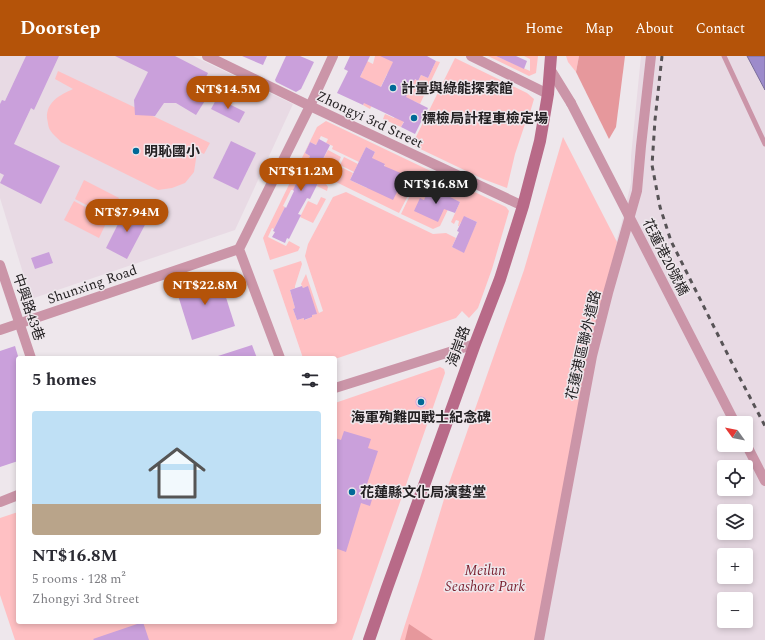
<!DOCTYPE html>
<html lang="en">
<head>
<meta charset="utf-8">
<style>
  body { margin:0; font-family:Spectral,"Noto Sans TC",serif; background:#f7f7f7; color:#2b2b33; height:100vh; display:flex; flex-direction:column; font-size:15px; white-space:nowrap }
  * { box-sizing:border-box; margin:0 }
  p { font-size:13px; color:#7c7c81 }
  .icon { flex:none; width:22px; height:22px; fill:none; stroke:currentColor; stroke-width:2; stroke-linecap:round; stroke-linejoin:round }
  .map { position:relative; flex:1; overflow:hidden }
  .details { position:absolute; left:16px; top:300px; width:321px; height:268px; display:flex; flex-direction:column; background:#fff; border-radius:4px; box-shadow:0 2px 6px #0003 }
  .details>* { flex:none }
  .needle { width:26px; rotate:303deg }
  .fabs { position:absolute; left:717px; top:360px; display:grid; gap:8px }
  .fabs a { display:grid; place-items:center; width:36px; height:36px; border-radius:4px; background:#fff; box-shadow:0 2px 6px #0003; font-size:20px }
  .price { position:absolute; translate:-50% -34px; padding:0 9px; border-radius:14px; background:#b45309; color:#fff; font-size:13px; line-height:26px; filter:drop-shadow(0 1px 2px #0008) }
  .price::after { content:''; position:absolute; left:50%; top:24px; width:12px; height:9px; margin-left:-6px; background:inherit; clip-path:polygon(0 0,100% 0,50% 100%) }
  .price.on { background:#222; color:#fff }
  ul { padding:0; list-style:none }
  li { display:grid; align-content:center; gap:8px; height:212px; padding:0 16px }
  li span { display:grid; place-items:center; height:124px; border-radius:4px; color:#555 }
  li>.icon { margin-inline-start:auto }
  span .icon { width:72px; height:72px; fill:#fffc; stroke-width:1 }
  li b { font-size:17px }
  h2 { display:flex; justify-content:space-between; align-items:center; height:48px; padding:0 16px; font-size:17px }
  header { display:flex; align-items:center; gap:24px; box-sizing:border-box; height:56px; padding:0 20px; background:#b45309; color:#fff }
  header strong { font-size:19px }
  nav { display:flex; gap:22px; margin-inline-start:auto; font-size:14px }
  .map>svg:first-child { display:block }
</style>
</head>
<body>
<header>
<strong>Doorstep</strong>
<nav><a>Home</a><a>Map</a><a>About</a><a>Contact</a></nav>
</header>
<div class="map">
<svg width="765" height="584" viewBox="0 0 765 584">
  <rect width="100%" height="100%" fill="#eee7ec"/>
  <!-- built -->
  <g fill="#e8dae4" fill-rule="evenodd">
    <polygon points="0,0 193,0 293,48 235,174 31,243 0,142"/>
    <path d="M641 0H747L765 34V584H536L604 225 621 169 631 127V100ZM724 367H746V389H724ZM724 411H746V433H724ZM724 455H746V477H724ZM724 499H746V521H724ZM724 543H746V565H724Z"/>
  </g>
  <!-- green -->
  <g fill="#ffc0c3">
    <polygon points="375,0 387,0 391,4 391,5 400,9 387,18 370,53 363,49 364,47 360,21 363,15 359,13 363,3 373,8"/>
    <polygon points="488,0 496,0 530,15 530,3 524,0 538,0 536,17 529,20"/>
    <polygon points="566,0 579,0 576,16 568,6"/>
    <polygon points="455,2 527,37 534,43 529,60 526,65 515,98 507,132 483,123 412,89"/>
    <polygon points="436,5 440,6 420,48 414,45 401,71 383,63 385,58 394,62 398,53 400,54 409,34 407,19 418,25 421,19 428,22"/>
    <path d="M58 15 210 87 204 98 196 94V103L194 116 185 127 172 132 158 134 61 86C58 82 53 79 50 74 48 71 48 66 47 62 46 46 60 39 73 33L55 23Z"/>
    <polygon points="326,65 506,151 509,155 492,213 478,252 469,262 462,255 456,262 335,303 335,302 303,302 273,214 301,205 302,208 295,230 295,232 290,234 295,252 293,253 297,264 304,262 305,264 312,261 312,259 316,258 308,231 303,232 301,228 306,218 319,257 323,255 305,200 308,188 333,141 346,136 433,178 446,177 456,182 452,191 463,196 477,166 466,161 463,167 461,166 459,170 458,170 459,165 456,164 454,168 451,166 460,146 453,143 440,170 433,173 401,158 417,125 416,124 399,157 332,124 339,110 353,117 350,124 367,132 373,120 381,116 385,109 375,104 371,104 375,96 366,91 359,106 332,93 333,90 326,87 328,83 321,80 316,89 310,86 305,97 310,100 306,107 318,113 328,94 341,101 331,122 330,121 326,128 328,131 327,135 317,130 318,127 315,126 318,121 305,114 301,119 293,134 291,134 283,150 285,151 274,173 272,172 268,181 286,190 289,185 300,191 298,195 270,204 263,182 317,71"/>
    <polygon points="563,81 617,186 536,584 400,584 421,519 448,430 524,214"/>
    <polygon points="344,101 358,108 354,116 340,109"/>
    <polygon points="84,124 119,142 109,161 75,143"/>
    <polygon points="321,141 326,143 313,167 300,161 308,145 317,149"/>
    <polygon points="74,145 108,163 99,182 64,164"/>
    <polygon points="440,311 444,313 445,317 352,584 15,584 0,539 0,462 18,456 18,566 335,566 335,347"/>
  </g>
  <!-- forest -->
  <g fill="#e6989c">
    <polygon points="579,0 625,0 616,71 609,83 576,16"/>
    <polygon points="409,568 433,584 405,584"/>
  </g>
  <!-- water -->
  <polygon fill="#9d8bcb" stroke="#786b98" points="747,0 765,0 765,34"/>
  <!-- building -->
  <g fill="#caa0db">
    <polygon points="26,0 59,0 34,54 31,52 14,88 60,110 41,148 0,127 4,119 0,117 0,48 2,44 5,45"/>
    <polygon points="115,0 175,0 208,17 198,37 206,43 196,59 176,47 164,47 155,60 135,59 134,44 148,16"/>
    <polygon points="242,0 267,0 263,9"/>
    <polygon points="286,0 300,0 314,6 301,33 296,36 276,26 275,24"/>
    <polygon points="350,0 370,0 360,21 381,31 393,6 380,0 427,0 436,5 428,22 421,19 418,25 415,23 406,41 428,52 415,78 401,71 404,66 364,47 363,49 337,37 348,15 344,13"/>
    <polygon points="496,0 516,0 527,5 524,13"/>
    <polygon points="217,42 245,56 239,67 211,53"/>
    <polygon points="319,83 330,89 315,119 318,121 315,126 318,127 310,143 307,142 298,158 301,159 289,183 287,182 285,187 272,181 275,176 273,175 285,151 286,152 294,135 293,134 310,100 305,97 310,86 316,89"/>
    <polygon points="231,85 256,97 238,134 213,122"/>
    <polygon points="366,91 375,96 372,102 385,108 384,110 403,118 397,131 399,132 393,144 350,124"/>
    <polygon points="430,131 460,146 455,157 444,153 438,166 414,155 420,142 424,144"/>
    <polygon points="126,152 148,163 127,203 106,192"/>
    <polygon points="464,160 477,166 464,197 452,191 459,176 457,175"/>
    <polygon points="49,196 53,207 35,213 31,202"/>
    <polygon points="218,216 235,270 192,284 175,230"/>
    <polygon points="302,230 303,232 308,230 317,258 312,259 312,261 304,264 304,262 297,264 293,253 295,252 290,234"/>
    <polygon points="252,289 257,302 218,302 218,300"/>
    <polygon points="15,290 18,300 18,405 0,411 0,295"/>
    <circle cx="421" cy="346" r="5.5"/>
    <polygon points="344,375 371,383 368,392 378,395 365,434 374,437 370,450 361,447 346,496 335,492 335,382 341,384"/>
    <polygon points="143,566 149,584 94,584 93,583"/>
  </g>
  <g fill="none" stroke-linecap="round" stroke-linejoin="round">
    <!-- lane -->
    <polyline stroke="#cb95a8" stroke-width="5" points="724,0 765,88"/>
    <!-- street -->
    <g stroke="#cb95a8" stroke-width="10">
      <polyline points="207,0 310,50 523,150"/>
      <polyline points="471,0 548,38"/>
      <polyline points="550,13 571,47"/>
      <polyline points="0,209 31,302"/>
      <polyline points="0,274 239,193"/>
      <polyline points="280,302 239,193 310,50 333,0"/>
      <polyline points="335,332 475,288"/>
      <polyline points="746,388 765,425"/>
      <polyline points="0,446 18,439"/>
      <polyline points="539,584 592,300 608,237 637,135 641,90 651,0"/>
    </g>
    <!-- secondary -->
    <polyline stroke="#b86a88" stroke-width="12" points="369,584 387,532 475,288 500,223 523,150 540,85 548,38 551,0"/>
    <!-- rail -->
    <polyline stroke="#575356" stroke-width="3" stroke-dasharray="5 5" stroke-linecap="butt" points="662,0 655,64 652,109 660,151 671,185 732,307 765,370"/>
    <!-- street-bridge -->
    <polyline stroke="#cb95a8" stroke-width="10" points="571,47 735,367"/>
  </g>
  <!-- markers -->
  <g fill="#006997" stroke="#eee7ec" stroke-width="1.5">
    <circle cx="393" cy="32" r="4"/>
    <circle cx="414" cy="62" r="4"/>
    <circle cx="136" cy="95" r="4"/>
    <circle cx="421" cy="346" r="4"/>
    <circle cx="352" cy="436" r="4"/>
  </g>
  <g text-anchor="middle" stroke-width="3" stroke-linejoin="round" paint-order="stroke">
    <!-- poi labels -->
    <g font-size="14" font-weight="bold" fill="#232022" stroke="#eee7ec" text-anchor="start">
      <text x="401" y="37">計量與綠能探索館</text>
      <text x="422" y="67">標檢局計程車檢定場</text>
      <text x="144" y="100">明恥國小</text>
      <text x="421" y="366" text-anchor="middle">海軍殉難四戰士紀念碑</text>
      <text x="360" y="441">花蓮縣文化局演藝堂</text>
    </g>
    <!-- street labels -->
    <g font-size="14" fill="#232022" stroke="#eee7ec">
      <text transform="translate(370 63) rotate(25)" y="5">Zhongyi 3rd Street</text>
      <text transform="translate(666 201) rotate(63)" y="5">花蓮港20號橋</text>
      <text transform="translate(92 228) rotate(-19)" y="5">Shunxing Road</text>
      <text transform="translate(29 251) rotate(71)" y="5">中興路43巷</text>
      <text transform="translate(583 289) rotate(-77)" y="5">花蓮港區聯外道路</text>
      <text transform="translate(458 290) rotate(-70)" y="5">海岸路</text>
    </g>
    <!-- park labels -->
    <g font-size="14" font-style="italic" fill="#791f2e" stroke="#eee7ec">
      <text x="485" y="519">Meilun<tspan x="485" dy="16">Seashore Park</tspan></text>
    </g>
  </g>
</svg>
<div class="fabs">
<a><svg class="needle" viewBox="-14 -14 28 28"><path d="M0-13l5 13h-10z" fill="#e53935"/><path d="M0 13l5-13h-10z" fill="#7c7c81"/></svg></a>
<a><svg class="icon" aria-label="locate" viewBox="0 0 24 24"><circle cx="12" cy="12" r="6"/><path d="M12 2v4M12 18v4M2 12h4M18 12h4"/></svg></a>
<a><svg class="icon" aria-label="layers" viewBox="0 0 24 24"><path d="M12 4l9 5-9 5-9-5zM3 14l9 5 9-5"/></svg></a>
<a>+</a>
<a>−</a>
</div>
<b class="price" style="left:228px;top:54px">NT$14.5M</b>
<b class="price" style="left:301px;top:136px">NT$11.2M</b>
<b class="price on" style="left:436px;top:149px">NT$16.8M</b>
<b class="price" style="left:127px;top:177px">NT$7.94M</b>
<b class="price" style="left:205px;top:250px">NT$22.8M</b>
<section class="details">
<h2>5 homes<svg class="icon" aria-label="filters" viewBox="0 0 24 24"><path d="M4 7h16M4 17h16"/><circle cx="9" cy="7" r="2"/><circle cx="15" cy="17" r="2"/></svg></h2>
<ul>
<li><span style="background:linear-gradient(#bfe0f5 75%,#b9a48a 0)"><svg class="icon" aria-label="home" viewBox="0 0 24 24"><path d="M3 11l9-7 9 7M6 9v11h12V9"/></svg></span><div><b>NT$16.8M</b><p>5 rooms · 128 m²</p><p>Zhongyi 3rd Street</p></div></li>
</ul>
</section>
</div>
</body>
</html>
